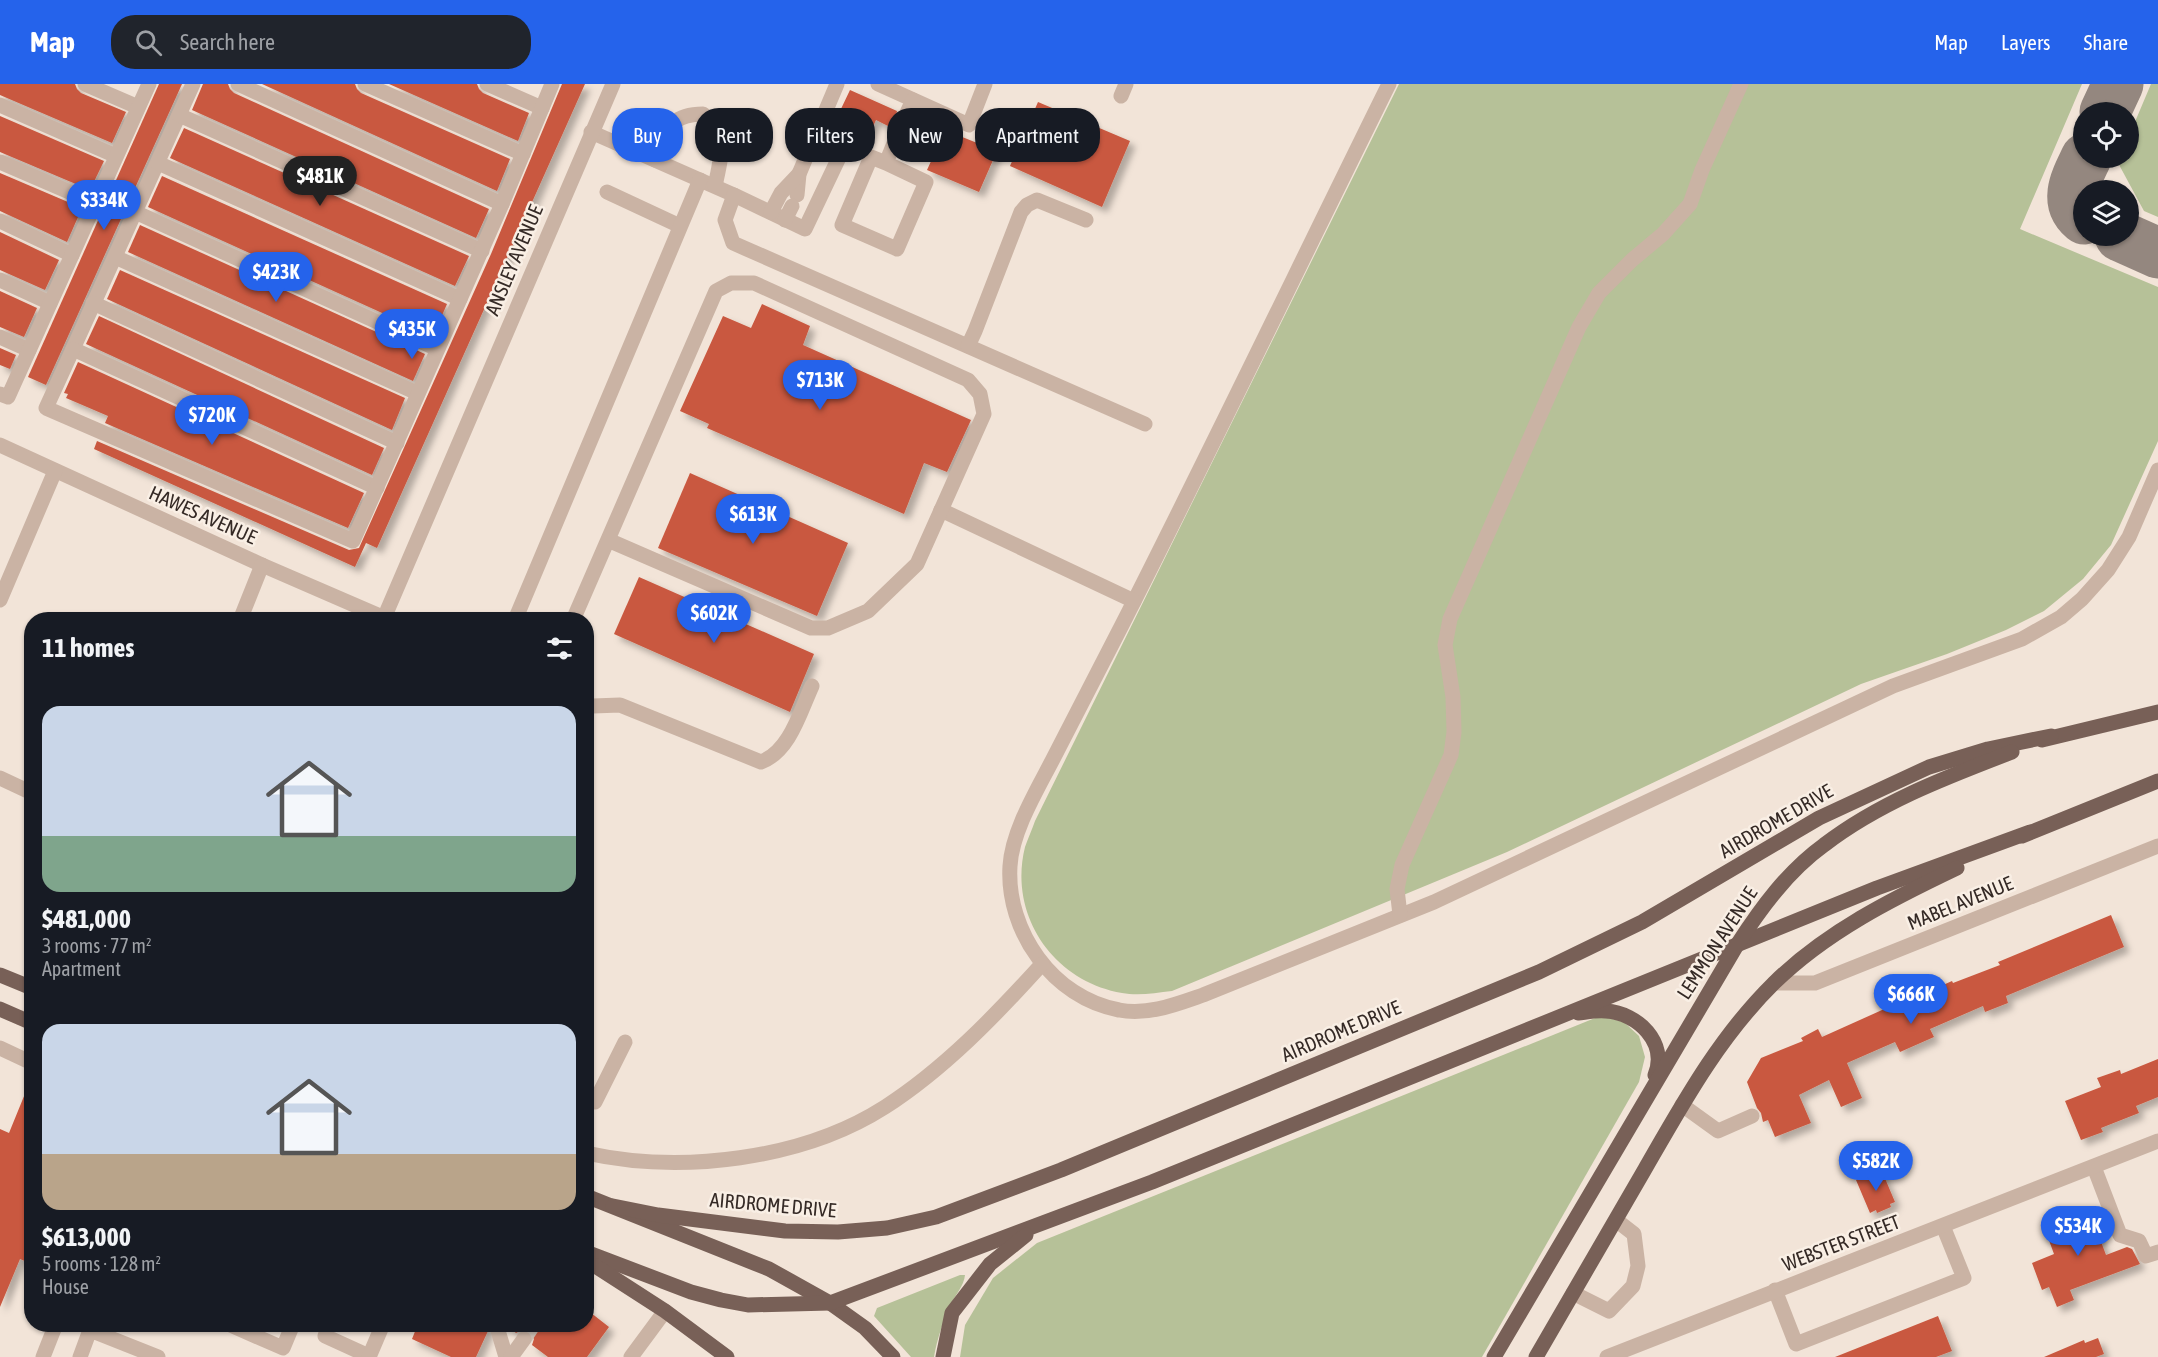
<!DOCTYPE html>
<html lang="en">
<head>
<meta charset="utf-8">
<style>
  body { margin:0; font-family:"Asap Condensed",sans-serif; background:#20242c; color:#f1f3f6; height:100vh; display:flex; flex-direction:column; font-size:22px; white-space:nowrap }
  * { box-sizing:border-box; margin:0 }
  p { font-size:20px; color:#9ea1a6 }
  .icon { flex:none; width:33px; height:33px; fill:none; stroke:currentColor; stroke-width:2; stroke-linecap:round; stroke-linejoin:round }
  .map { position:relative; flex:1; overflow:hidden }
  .side { position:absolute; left:24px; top:528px; width:570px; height:720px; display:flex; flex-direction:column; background:#171b24; border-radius:24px; box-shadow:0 2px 4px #0004 }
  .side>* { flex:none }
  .guide { position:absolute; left:612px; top:24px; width:570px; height:54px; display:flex; gap:12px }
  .tools { position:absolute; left:2073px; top:18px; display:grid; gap:12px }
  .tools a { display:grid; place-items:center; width:66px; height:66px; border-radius:50%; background:#171b24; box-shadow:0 2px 4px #0004; font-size:30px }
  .price { position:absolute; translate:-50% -51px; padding:0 14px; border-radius:21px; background:#2563eb; color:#fff; font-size:20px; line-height:39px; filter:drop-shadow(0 2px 3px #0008) }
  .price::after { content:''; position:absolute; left:50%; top:36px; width:18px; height:14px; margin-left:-9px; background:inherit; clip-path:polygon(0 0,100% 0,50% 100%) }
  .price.selected { background:#222; color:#fff }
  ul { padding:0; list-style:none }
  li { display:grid; align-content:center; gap:12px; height:318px; padding:0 18px }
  li span { display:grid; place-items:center; height:186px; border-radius:18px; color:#555 }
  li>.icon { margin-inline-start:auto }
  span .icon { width:108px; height:108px; fill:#fffc; stroke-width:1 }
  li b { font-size:26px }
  h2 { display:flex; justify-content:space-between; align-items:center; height:72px; padding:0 18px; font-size:26px }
  .tag { padding:0 21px; border-radius:24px; background:#171b24; box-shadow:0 2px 4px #0004; font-size:21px; line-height:54px }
  .tag.selected { background:#2563eb; color:#fff }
  header { display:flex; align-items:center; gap:36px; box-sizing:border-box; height:84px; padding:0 30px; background:#2563eb; color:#fff }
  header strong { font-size:28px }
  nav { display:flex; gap:33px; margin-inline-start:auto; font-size:21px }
  .search { width:420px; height:54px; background:#20242c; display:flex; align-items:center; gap:15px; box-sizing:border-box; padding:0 21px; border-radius:24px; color:#9ea1a6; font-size:22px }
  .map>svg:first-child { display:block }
</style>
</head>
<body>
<header>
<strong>Map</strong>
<div class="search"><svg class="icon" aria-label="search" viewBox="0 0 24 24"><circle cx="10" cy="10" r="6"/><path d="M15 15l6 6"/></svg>Search here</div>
<nav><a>Map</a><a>Layers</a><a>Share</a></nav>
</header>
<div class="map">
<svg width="2158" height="1273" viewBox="0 0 2158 1273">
  <defs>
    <filter id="shadow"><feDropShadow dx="5.5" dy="5.5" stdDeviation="3" flood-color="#0004"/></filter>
  </defs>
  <rect width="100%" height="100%" fill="#f2e4d8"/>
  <!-- green -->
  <g fill="#b6c198">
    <path d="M1399 0H2082L2020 145 2158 203V357L2111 461 2083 495 2044 527 2006 546 1947 570 1861 600 1507 768 1172 907C1155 909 1138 912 1122 909 1053 897 1008 831 1025 763 1028 754 1032 746 1035 737Z"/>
    <polygon points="2151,0 2158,0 2158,133 2144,127 2117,77 2119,74 2128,74 2129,52"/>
    <polygon points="1600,932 1624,938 1639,952 1645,973 1639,998 1482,1273 960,1273 965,1241 993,1194 1037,1159"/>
    <path d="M960 1191H965C964 1202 955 1211 950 1222 943 1238 937 1255 934 1273H911L874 1232 877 1224Z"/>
  </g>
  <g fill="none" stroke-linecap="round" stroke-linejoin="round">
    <!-- taxiway -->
    <g stroke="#94877f" stroke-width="51">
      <polyline points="2105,28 2118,0"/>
      <path d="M2084 135C2063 117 2076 95 2086 74"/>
      <polyline points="2120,152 2158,169"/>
    </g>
  </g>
  <!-- building -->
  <g fill="#c9583f" filter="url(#shadow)">
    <polygon points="0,0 75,0 77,5 81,9 126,28 112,59 0,11"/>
    <polygon points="159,0 182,0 46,301 28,293"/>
    <polygon points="203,0 228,0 230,5 234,9 489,125 476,154 192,26"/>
    <polygon points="262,0 355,0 357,5 361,9 510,75 497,107"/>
    <polygon points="389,0 477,0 479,5 483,9 529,29 518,57"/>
    <polygon points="562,0 585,0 377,464 366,459 355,483 94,365 97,357 349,466 359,464 491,170"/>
    <polygon points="850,6 897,27 896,32 899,37 890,43 876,36 864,62 830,48"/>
    <polygon points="1038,18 1130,57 1102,123 1010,82"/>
    <polygon points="0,32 104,77 90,106 0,68"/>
    <polygon points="915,34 997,67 979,108 927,86 938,62 908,51 906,41 912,39"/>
    <polygon points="184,44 469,172 455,202 170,74"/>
    <polygon points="0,89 82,124 67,158 0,127"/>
    <polygon points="162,92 447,220 433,252 148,123"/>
    <polygon points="140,141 425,270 413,297 128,168"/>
    <polygon points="0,148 59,176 45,206 0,186"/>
    <polygon points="120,186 405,314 392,346 107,215"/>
    <polygon points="0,207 37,224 24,253 0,243"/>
    <polygon points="762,220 810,242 803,261 971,336 947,388 924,379 904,430 707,344 709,340 680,327 723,232 751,244"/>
    <polygon points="99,232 384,364 372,391 86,260"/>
    <polygon points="0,264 16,271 10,285 0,281"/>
    <polygon points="78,278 364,409 348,444 105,339 108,332 66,314 68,310 64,309"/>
    <polygon points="690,389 848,459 817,532 658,464"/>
    <polygon points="639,493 814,570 790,628 614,550"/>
    <polygon points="2111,831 2124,863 2006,912 2008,919 1985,928 1983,922 1930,945 1934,953 1900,968 1895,958 1847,979 1862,1014 1841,1023 1829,996 1799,1011 1811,1039 1775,1053 1768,1036 1763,1038 1761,1029 1757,1024 1747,998 1761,974 1803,957 1801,954 1818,945 1822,953 1911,913 1912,915 1952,897 1953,899 2000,881 1998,878"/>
    <polygon points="2158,975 2158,1013 2136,1022 2139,1029 2101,1044 2103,1048 2081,1056 2065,1017 2101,1003 2097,994 2120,986 2121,990"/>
    <polygon points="31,995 32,1180 20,1175 0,1223 0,1045 9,1049"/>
    <polygon points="1881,1085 1895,1118 1890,1120 1891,1123 1877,1129 1876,1126 1870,1129 1856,1096"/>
    <polygon points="2088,1123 2106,1171 2127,1163 2132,1165 2140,1180 2070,1206 2074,1216 2057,1223 2049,1203 2042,1206 2032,1179 2054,1170 2043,1140"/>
    <polygon points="586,1225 609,1243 587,1273 548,1273 532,1261 534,1255 530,1248 524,1245 516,1249 506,1240 586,1240"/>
    <polygon points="1938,1232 1952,1267 1936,1273 1835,1273"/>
    <polygon points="418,1240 487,1240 488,1247 476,1273 451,1273 412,1255"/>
    <polygon points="2098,1254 2104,1270 2096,1273 2044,1273 2084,1256 2085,1259"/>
  </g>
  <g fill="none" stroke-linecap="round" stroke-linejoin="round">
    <!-- minor-tunnel -->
    <polyline stroke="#ccbfb4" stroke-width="15" stroke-dasharray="15 8" stroke-linecap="butt" points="524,1255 534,1240"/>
    <!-- minor -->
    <g stroke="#cab3a4" stroke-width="15">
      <polyline points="85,0 138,23"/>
      <polyline points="193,0 73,265 377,404"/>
      <polyline points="238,0 502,120"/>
      <polyline points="365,0 523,70"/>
      <polyline points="487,0 542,24"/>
      <polyline points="878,0 969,41 985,0"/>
      <path d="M1389 0C1300 180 1213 362 1122 541 1099 585 1076 630 1053 675 1037 706 1012 747 1010 782 1006 847 1053 914 1119 926 1147 932 1177 920 1203 911L1434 818 1893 602 2022 555 2061 533 2082 515 2108 486 2129 453 2158 386"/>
      <polyline points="1121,12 1126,0"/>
      <polyline points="0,21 116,72"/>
      <polyline points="179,31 482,167"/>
      <polyline points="906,31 913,16"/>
      <polyline points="591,48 734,111 805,145 844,63"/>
      <path d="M655 76C668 48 668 30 703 30 727 58 722 69 715 102"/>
      <polyline points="0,78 95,119"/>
      <polyline points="158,79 460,215"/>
      <polyline points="886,79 926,98 897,165 842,141 871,73 886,79 899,47"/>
      <polyline points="607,108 680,142"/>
      <polyline points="734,111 725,136 733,159 1145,340"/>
      <polyline points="797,111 799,90 837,0"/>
      <polyline points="135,128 437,265"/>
      <polyline points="771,128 781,109 799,90"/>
      <polyline points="785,136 792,122"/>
      <polyline points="0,137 72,171"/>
      <polyline points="115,173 417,309"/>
      <polyline points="0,196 50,219"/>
      <polyline points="93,219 397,359"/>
      <polyline points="0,253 29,266"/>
      <polyline points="968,262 975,247 1021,128 1027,121 1037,116 1086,136"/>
      <polyline points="73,265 46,324 353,457 502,120 552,0"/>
      <polyline points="0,310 8,313 149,0"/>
      <polyline points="0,361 262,481 389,536"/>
      <polyline points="941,426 1134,517"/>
      <polyline points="0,516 55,387"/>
      <polyline points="384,534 613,0"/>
      <polyline points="240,536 262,481"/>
      <polyline points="515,536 700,96"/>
      <polyline points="573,536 716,207 731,199 754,199 968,296 980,310 984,330 917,480 868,527 828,544 811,544 608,456"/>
      <path d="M586 620 593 622 620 621 761 678C790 667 800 628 812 602"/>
      <polyline points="0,694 32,709"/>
      <polyline points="1400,831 1397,805 1402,781 1451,671 1454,648 1453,613 1445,561 1450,535 1579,243 1599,209 1632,176 1663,150 1690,120 1702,86 1741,0"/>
      <polyline points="1774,899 1815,899 2158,762"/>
      <polyline points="0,964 32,979"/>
      <polyline points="586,1017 595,1018 625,958"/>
      <polyline points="1682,1021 1718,1047 1752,1032"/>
      <path d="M586 1069C681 1090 802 1076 885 1023 944 985 995 932 1042 880"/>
      <polyline points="2094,1083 2120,1151 2139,1157 2146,1172 2158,1168"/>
      <polyline points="1775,1206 1796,1260 1964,1194 1943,1142"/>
      <polyline points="1573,1209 1609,1227 1633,1202 1638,1182 1634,1150 1616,1136"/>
      <polyline points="228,1240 283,1264 293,1240"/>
      <polyline points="329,1240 325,1252 369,1272"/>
      <polyline points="496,1240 506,1273"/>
      <polyline points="43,1273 56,1240"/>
      <polyline points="80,1273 90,1246 158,1273"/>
      <polyline points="369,1273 383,1240"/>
      <polyline points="511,1273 524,1255"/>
      <polyline points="631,1273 665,1227"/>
      <polyline points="1607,1273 2158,1057"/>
    </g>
    <!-- major -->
    <g stroke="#786057" stroke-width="15">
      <polyline points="2042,656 2158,628"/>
      <polyline points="2022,752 2158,697"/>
      <polyline points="0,891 32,904"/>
      <polyline points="0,925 32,939"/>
      <path d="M1578 929C1587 928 1597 926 1606 927 1638 929 1668 959 1655 991"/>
      <polyline points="586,1112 769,1185 830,1219 865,1244 893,1273"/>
      <polyline points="613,1122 658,1131 785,1147 838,1148 887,1144 936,1133 1061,1086 1539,888 1642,838 1819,734 1929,683 1988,665 2051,652"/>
      <polyline points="586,1168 691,1208 721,1216 748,1221 830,1219 1152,1098 1877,804 2030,748"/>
      <polyline points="586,1176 665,1227 727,1273"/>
      <polyline points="943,1273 952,1229 990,1180 1026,1151"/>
      <path d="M1494 1273 1737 861C1761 824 1788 787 1824 761 1880 718 1947 693 2012 668"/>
      <path d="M1536 1273C1572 1210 1609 1148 1645 1085 1683 1019 1719 953 1774 899 1826 848 1892 815 1957 784"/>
    </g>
  </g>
  <g text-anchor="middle" stroke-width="5" stroke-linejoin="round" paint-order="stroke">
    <!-- street labels -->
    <g font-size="20" fill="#352a26" stroke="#f9efe5">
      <text transform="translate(514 176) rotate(-67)" y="7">ANSLEY AVENUE</text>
      <text transform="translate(203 431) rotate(24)" y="7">HAWES AVENUE</text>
      <text transform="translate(1776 737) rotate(-30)" y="7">AIRDROME DRIVE</text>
      <text transform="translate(1960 819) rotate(-22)" y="7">MABEL AVENUE</text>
      <text transform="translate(1717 859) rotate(-57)" y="7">LEMMON AVENUE</text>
      <text transform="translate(1341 947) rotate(-23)" y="7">AIRDROME DRIVE</text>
      <text transform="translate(773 1121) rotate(5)" y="7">AIRDROME DRIVE</text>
      <text transform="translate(1841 1159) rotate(-21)" y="7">WEBSTER STREET</text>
    </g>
  </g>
</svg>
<div class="tools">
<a><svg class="icon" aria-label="locate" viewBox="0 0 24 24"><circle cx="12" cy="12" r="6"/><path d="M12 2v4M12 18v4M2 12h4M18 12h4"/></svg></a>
<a><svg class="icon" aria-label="layers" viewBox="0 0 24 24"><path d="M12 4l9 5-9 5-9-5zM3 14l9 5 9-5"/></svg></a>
</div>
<b class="price selected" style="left:320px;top:123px">$481K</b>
<b class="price" style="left:104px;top:147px">$334K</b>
<b class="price" style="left:276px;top:219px">$423K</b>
<b class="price" style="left:412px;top:276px">$435K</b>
<b class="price" style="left:820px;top:327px">$713K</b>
<b class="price" style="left:212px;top:362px">$720K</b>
<b class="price" style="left:753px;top:461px">$613K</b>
<b class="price" style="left:714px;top:560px">$602K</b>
<b class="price" style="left:1911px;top:941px">$666K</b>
<b class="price" style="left:1876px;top:1108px">$582K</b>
<b class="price" style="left:2078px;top:1173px">$534K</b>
<div class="guide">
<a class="tag selected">Buy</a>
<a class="tag">Rent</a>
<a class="tag">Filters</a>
<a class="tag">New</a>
<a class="tag">Apartment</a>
</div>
<section class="side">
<h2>11 homes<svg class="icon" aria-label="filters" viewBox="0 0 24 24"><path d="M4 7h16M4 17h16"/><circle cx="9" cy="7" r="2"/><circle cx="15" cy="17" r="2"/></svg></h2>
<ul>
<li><span style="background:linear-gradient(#c9d6e8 70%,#7fa58c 0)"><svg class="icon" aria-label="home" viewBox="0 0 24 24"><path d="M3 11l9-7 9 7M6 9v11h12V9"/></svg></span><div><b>$481,000</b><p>3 rooms · 77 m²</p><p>Apartment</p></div></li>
<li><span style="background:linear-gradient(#c9d6e8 70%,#b9a48a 0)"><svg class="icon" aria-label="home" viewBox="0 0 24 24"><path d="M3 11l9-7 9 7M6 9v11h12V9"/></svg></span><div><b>$613,000</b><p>5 rooms · 128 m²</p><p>House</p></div></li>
</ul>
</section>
</div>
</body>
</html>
